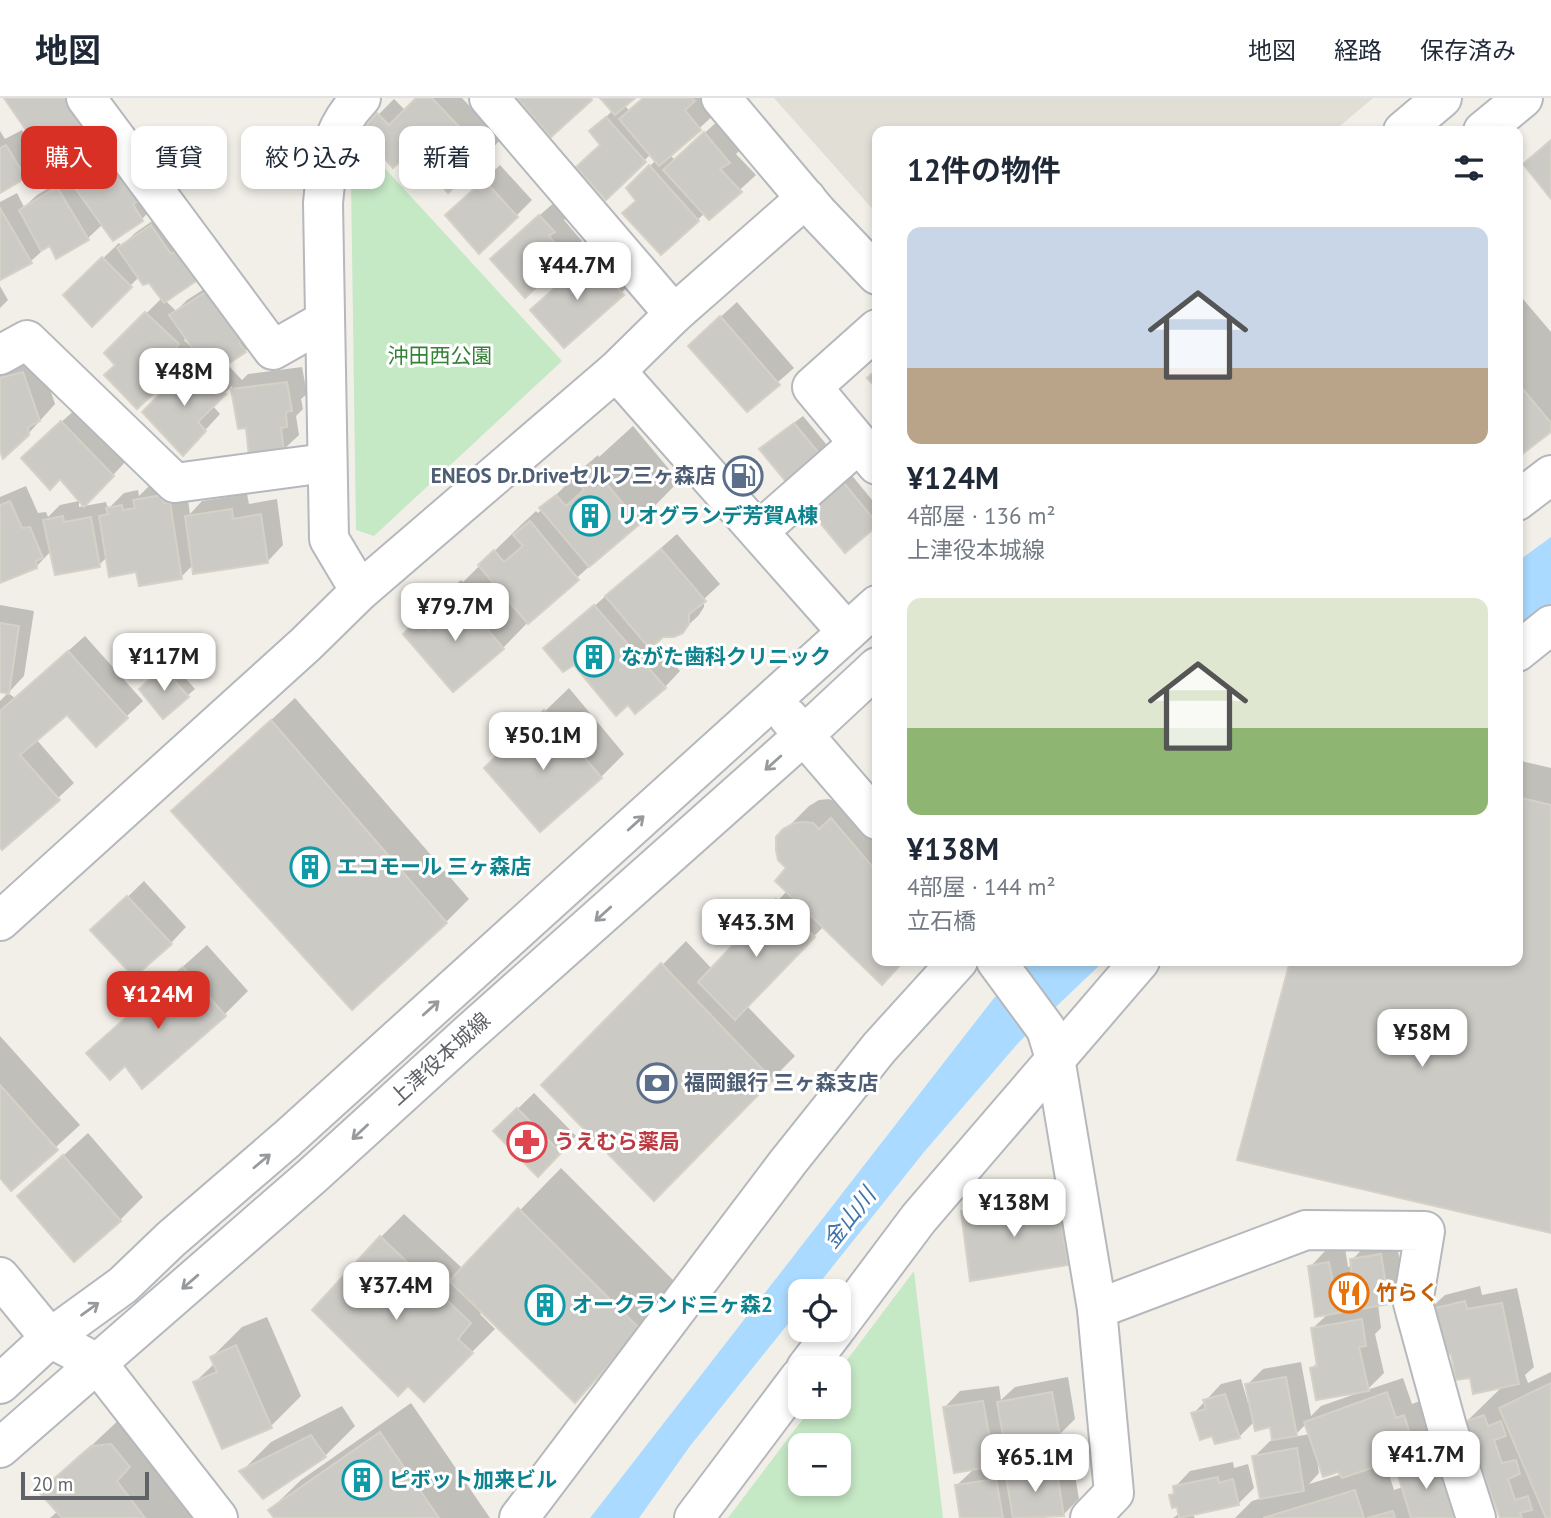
<!DOCTYPE html>
<html lang="ja">
<head>
<meta charset="utf-8">
<style>
  body { margin:0; font-family:"PT Sans","Noto Sans JP",sans-serif; background:#f2f2f3; color:#1f2937; height:100vh; display:flex; flex-direction:column; font-size:26px; white-space:nowrap }
  * { box-sizing:border-box; margin:0 }
  p { font-size:23px; color:#747a83 }
  .icon { flex:none; width:38px; height:38px; fill:none; stroke:currentColor; stroke-width:2; stroke-linecap:round; stroke-linejoin:round }
  .map { position:relative; flex:1; overflow:hidden }
  .details { position:absolute; left:872px; top:28px; width:651px; height:840px; display:flex; flex-direction:column; background:#fff; border-radius:14px; box-shadow:0 4px 10px #0003 }
  .details>* { flex:none }
  .top-card { position:absolute; left:21px; top:28px; width:665px; height:63px; display:flex; gap:14px }
  .buttons { position:absolute; left:788px; top:1181px; display:grid; gap:14px }
  .buttons a { display:grid; place-items:center; width:63px; height:63px; border-radius:14px; background:#fff; box-shadow:0 4px 10px #0003; font-size:35px }
  .scale { position:absolute; left:21px; bottom:18px; width:128px; box-sizing:border-box; padding-left:7px; border:4px solid #5f6368; border-top:0; font-size:19px; line-height:24px; white-space:nowrap; color:#5f6368; -webkit-text-stroke:5px #fff; paint-order:stroke }
  .price { position:absolute; translate:-50% -60px; padding:0 16px; border-radius:14px; background:#fff; color:#222; font-size:23px; line-height:46px; filter:drop-shadow(0 2px 4px #0008) }
  .price::after { content:''; position:absolute; left:50%; top:42px; width:21px; height:16px; margin-left:-10px; background:inherit; clip-path:polygon(0 0,100% 0,50% 100%) }
  .price.selected { background:#d93025; color:#fff }
  ul { padding:0; list-style:none }
  li { display:grid; align-content:center; gap:14px; height:371px; padding:0 35px }
  li span { display:grid; place-items:center; height:217px; border-radius:14px; color:#555 }
  li>.icon { margin-inline-start:auto }
  span .icon { width:126px; height:126px; fill:#fffc; stroke-width:1 }
  li b { font-size:30px }
  h2 { display:flex; justify-content:space-between; align-items:center; height:84px; padding:0 35px; font-size:30px }
  .pill { padding:0 24px; border-radius:14px; background:#fff; box-shadow:0 4px 10px #0003; font-size:24px; line-height:63px }
  .pill.selected { background:#d93025; color:#fff }
  header { display:flex; align-items:center; gap:42px; box-sizing:border-box; height:98px; padding:0 35px; background:#fff; border-bottom:2px solid #e0e1e3 }
  header strong { font-size:33px }
  nav { display:flex; gap:38px; margin-inline-start:auto; font-size:24px }
  .map>svg:first-child { display:block }
</style>
</head>
<body>
<header>
<strong>地図</strong>
<nav><a>地図</a><a>経路</a><a>保存済み</a></nav>
</header>
<div class="map">
<svg width="1551" height="1420" viewBox="0 0 1551 1420">
  <rect width="100%" height="100%" fill="#f1efe8"/>
  <!-- education -->
  <polygon fill="#e1ded6" points="774,0 1373,0 1334,33 877,33 877,116"/>
  <!-- green -->
  <g fill="#c5e8c5" fill-rule="evenodd">
    <polygon points="358,41 562,263 374,438 356,432 351,80"/>
    <path d="M914 1173 943 1420H728L812 1309H838V1274ZM800 1348H838V1386H800Z"/>
  </g>
  <!-- water -->
  <g fill="#aadaff">
    <polygon points="1551,439 1551,506 1517,532 1517,464"/>
    <polygon points="1032,863 1104,863 1020,943 924,1054 813,1193 800,1194 800,1211 690,1348 639,1420 590,1420 994,900"/>
  </g>
  <!-- shadow -->
  <g fill="#0003" fill-rule="evenodd">
    <polygon points="418,0 462,0 501,41 486,57 432,74 378,17 394,1 405,12"/>
    <polygon points="602,0 632,0 624,7 630,13 643,0 703,0 716,15 670,57 675,62 721,20 744,48 736,56 756,77 709,120 705,115 661,155 638,102 628,90 656,62 651,56 606,99 601,46 592,33 613,12"/>
    <polygon points="112,29 157,105 142,121 103,126 88,140 57,158 50,146 31,163 0,180 0,104 17,95 24,109 37,97 68,78 61,69 77,53"/>
    <polygon points="22,32 41,63 25,79 0,93 0,33 5,41"/>
    <polygon points="500,67 532,102 516,118 463,102"/>
    <polygon points="556,103 569,118 564,122 582,143 525,198 508,145"/>
    <path d="M168 112 187 141 165 202 176 213 187 202 223 179 261 237 245 253 226 265 242 282 248 276 302 269 307 296 301 301 303 311 296 318 299 337 283 352 248 328 239 329 232 288 212 307 220 316 198 340 144 314 201 258 196 252 137 309 117 266 106 255 162 200 150 183 139 179 92 226 65 197 119 145 122 148 135 135ZM187 239 195 250 193 251 184 242Z"/>
    <polygon points="614,137 646,172 564,247 533,212"/>
    <polygon points="0,188 8,202 0,210"/>
    <polygon points="1517,194 1551,234 1551,331 1517,358"/>
    <polygon points="737,204 794,270 747,311 706,232"/>
    <polygon points="39,259 55,306 28,336 0,347 0,270"/>
    <polygon points="78,309 128,361 100,391 60,379 39,344"/>
    <polygon points="803,318 877,408 877,426 769,344"/>
    <polygon points="633,328 679,383 639,424 534,518 503,550 405,536 446,495 461,482 463,484 522,426 536,413 538,415 583,370 598,357 599,359"/>
    <polygon points="151,386 186,389 190,416 202,403 247,396 249,406 277,401 283,447 268,463 193,467 181,479 138,472 107,459 99,467 51,453 36,469 0,483 0,399 26,388 38,415 46,414 48,419 60,407 79,403 79,409 106,404 108,411 124,395 138,392 139,398"/>
    <polygon points="677,436 720,486 704,501 704,509 699,517 682,533 663,537 655,544 680,573 665,589 628,605 574,565 546,550"/>
    <polygon points="0,507 34,513 24,578 9,594 0,592"/>
    <polygon points="85,538 143,603 96,647 67,615 36,641 74,685 58,700 0,746 0,603 8,595 15,600"/>
    <polygon points="171,564 195,591 187,598 142,591"/>
    <polygon points="569,590 624,656 601,679 510,647"/>
    <polygon points="295,600 469,801 446,824 197,690"/>
    <polygon points="1517,662 1551,670 1551,1134 1239,1061 1292,863 1517,863"/>
    <polygon points="829,701 877,723 877,863 904,863 882,884 824,828 747,908 795,958 654,1101 544,987 686,843 712,871 787,793 788,770 785,732 809,708 819,702"/>
    <polygon points="144,783 186,829 171,845 109,817"/>
    <polygon points="207,847 248,893 224,917 112,932"/>
    <polygon points="0,938 80,1027 11,1090 0,1078"/>
    <polygon points="534,995 576,1038 538,1076 495,1033"/>
    <polygon points="88,1035 143,1099 120,1122 19,1098"/>
    <polygon points="561,1070 680,1189 616,1261 575,1302 483,1213 480,1216 495,1231 424,1302 381,1139 404,1116 463,1171"/>
    <polygon points="1080,1077 1090,1142 1067,1166 962,1113 986,1090"/>
    <path d="M1396 1141 1404 1188 1388 1204 1378 1206 1381 1230 1375 1236 1384 1275 1367 1292 1403 1280 1412 1306 1420 1303 1431 1338 1415 1354 1385 1364 1394 1392 1403 1389 1398 1372 1414 1356 1452 1344 1484 1420H1235L1252 1403 1262 1400 1254 1359 1270 1343 1274 1342 1272 1327 1255 1323 1239 1339 1213 1336 1193 1316 1221 1286 1241 1281 1248 1305 1251 1304 1247 1287 1263 1271 1301 1264 1311 1318 1321 1308 1361 1294 1312 1270 1318 1264 1313 1230 1329 1215 1310 1169 1325 1153 1345 1150 1348 1169 1352 1168V1162L1367 1146ZM1306 1326 1310 1336 1293 1339ZM1319 1361 1342 1376 1309 1386 1319 1375 1317 1362Z"/>
    <polygon points="1480,1188 1482,1197 1517,1190 1534,1269 1525,1277 1528,1285 1551,1274 1551,1420 1502,1420 1466,1324 1503,1288 1471,1278 1452,1254 1429,1212 1445,1197"/>
    <polygon points="267,1219 301,1298 271,1328 195,1284 215,1265 212,1259 242,1229"/>
    <polygon points="1068,1279 1075,1321 1059,1337 1009,1347 1010,1350 991,1369 1012,1366 1013,1374 1024,1364 1071,1354 1079,1401 1063,1417 1042,1420 962,1420 957,1387 975,1370 945,1309 960,1293 999,1288 1001,1302 1015,1289"/>
    <polygon points="411,1305 490,1420 276,1420 270,1412 301,1382"/>
    <polygon points="342,1308 355,1328 325,1358 241,1374 271,1344"/>
    <polygon points="123,1318 196,1416 192,1420 50,1420 58,1413 42,1394"/>
    <polygon points="1233,1364 1234,1370 1248,1366 1254,1390 1238,1406 1192,1416 1195,1420 1173,1420 1180,1415 1171,1398 1176,1394 1175,1389 1190,1373"/>
  </g>
  <!-- building -->
  <g fill="#cccac5" stroke="#d6d1c6" stroke-width="2">
    <polygon points="4,0 69,0 95,36 50,67"/>
    <polygon points="416,0 432,0 487,58 448,95 432,76 428,78 407,57 393,70 361,33 377,15 389,27"/>
    <polygon points="517,0 590,0 592,2 551,39"/>
    <polygon points="600,0 635,0 615,17"/>
    <polygon points="643,0 692,0 695,3 685,12 701,32 659,68 619,21"/>
    <polygon points="606,19 646,64 606,102 576,69 600,47 589,33"/>
    <polygon points="704,34 730,65 720,71 742,94 709,122 663,72"/>
    <polygon points="1551,42 1551,101 1523,66"/>
    <polygon points="96,43 140,102 133,106 143,123 113,143 59,68"/>
    <polygon points="6,47 26,80 0,95 0,50"/>
    <polygon points="649,67 699,123 661,157 622,115 636,103 626,90"/>
    <polygon points="484,82 518,119 479,156 445,117"/>
    <polygon points="57,89 89,142 56,161 50,148 41,153 19,112"/>
    <polygon points="0,110 32,165 0,182"/>
    <polygon points="539,117 555,134 549,138 567,160 525,200 490,161"/>
    <polygon points="151,127 171,156 182,150 202,179 164,205 149,185 143,187 117,150"/>
    <polygon points="102,159 132,189 92,229 63,197"/>
    <polygon points="589,159 624,197 564,250 530,212"/>
    <polygon points="206,194 243,240 239,245 246,254 216,274 205,259 201,262 169,217"/>
    <polygon points="145,214 179,246 170,259 180,270 137,311 104,277 115,267 104,255"/>
    <polygon points="720,218 780,287 747,314 688,248"/>
    <polygon points="193,264 226,296 198,324 206,333 183,358 142,314"/>
    <polygon points="877,271 877,291 867,280"/>
    <polygon points="23,274 40,323 28,329 29,337 3,361 0,352 0,280"/>
    <polygon points="287,284 292,313 286,314 287,329 281,330 284,354 249,359 246,330 238,331 231,291"/>
    <polygon points="1517,284 1551,325 1551,334 1517,360"/>
    <polygon points="61,323 114,378 84,409 60,381 50,392 21,360"/>
    <polygon points="794,325 877,425 877,428 845,455 759,351"/>
    <polygon points="591,367 640,426 589,469 539,410 556,397 566,408 584,392 574,381"/>
    <polygon points="162,397 163,405 170,404 182,481 139,488 136,474 109,479 99,418 108,416 106,410 122,407 123,412 135,410 133,402"/>
    <polygon points="10,403 22,430 30,429 43,460 36,463 37,470 0,485 0,407"/>
    <polygon points="232,411 233,421 261,416 268,465 193,476 185,418"/>
    <polygon points="63,418 64,424 91,419 100,469 55,477 43,422"/>
    <polygon points="530,423 579,482 528,526 478,467 494,452 504,464 523,448 513,437"/>
    <polygon points="661,451 706,503 689,516 689,526 683,535 674,539 663,539 650,551 605,498"/>
    <polygon points="454,492 504,551 453,594 403,536 419,521 429,533 448,517 439,506"/>
    <polygon points="594,507 666,590 635,616 628,607 616,618 574,567 563,574 543,550"/>
    <polygon points="0,525 19,528 9,596 0,594"/>
    <polygon points="68,553 128,620 96,649 67,617 20,657 60,702 2,752 0,749 0,613"/>
    <polygon points="163,570 189,599 163,621 139,591"/>
    <polygon points="544,612 602,680 540,734 484,670"/>
    <polygon points="271,622 447,825 352,912 171,713"/>
    <polygon points="1517,699 1551,707 1551,1135 1237,1062 1290,863 1517,863"/>
    <polygon points="831,720 877,774 877,863 904,863 882,887 775,783 786,770 778,762 776,752 776,739 783,731 794,725 805,724 813,725 819,731"/>
    <polygon points="127,798 172,846 134,879 90,832"/>
    <polygon points="776,801 815,839 735,922 698,884"/>
    <polygon points="661,865 773,982 654,1103 541,987"/>
    <polygon points="183,869 226,918 142,991 125,968 110,982 86,955"/>
    <polygon points="0,987 58,1052 11,1093 0,1080"/>
    <polygon points="517,1010 561,1055 538,1079 493,1033"/>
    <polygon points="63,1057 121,1123 74,1164 17,1098"/>
    <polygon points="1057,1100 1068,1167 970,1183 961,1113"/>
    <polygon points="518,1110 640,1231 575,1305 449,1183"/>
    <polygon points="380,1138 471,1225 458,1241 473,1255 424,1304 408,1288 398,1298 312,1212"/>
    <polygon points="1381,1156 1389,1206 1315,1219 1308,1168 1329,1164 1333,1184 1352,1180 1350,1161"/>
    <polygon points="1465,1203 1467,1211 1502,1205 1519,1286 1473,1296 1470,1280 1456,1282 1451,1256 1438,1258 1427,1212"/>
    <polygon points="1362,1221 1366,1248 1359,1249 1369,1293 1316,1302 1310,1270 1317,1268 1311,1230"/>
    <polygon points="236,1247 272,1330 222,1351 193,1284 217,1274 210,1259"/>
    <polygon points="1286,1279 1297,1338 1272,1342 1270,1329 1255,1333 1245,1286"/>
    <polygon points="1551,1285 1551,1420 1546,1420 1499,1310"/>
    <polygon points="1052,1294 1060,1338 1005,1349 997,1304"/>
    <polygon points="1387,1294 1396,1320 1404,1317 1416,1355 1342,1380 1338,1374 1323,1379 1304,1324"/>
    <polygon points="1225,1296 1240,1340 1215,1346 1212,1338 1200,1342 1191,1315 1206,1311 1203,1302"/>
    <polygon points="983,1303 995,1368 954,1375 943,1309"/>
    <polygon points="1484,1317 1488,1328 1501,1323 1506,1338 1494,1342 1502,1365 1516,1362 1520,1376 1508,1381 1515,1402 1528,1398 1532,1412 1520,1415 1522,1420 1500,1420 1464,1324"/>
    <polygon points="380,1334 439,1420 274,1420 268,1412"/>
    <polygon points="311,1337 326,1359 263,1401 239,1373"/>
    <polygon points="111,1346 130,1369 117,1383 145,1420 62,1420 39,1394 91,1348"/>
    <polygon points="1297,1350 1304,1393 1260,1401 1252,1358"/>
    <polygon points="1437,1359 1453,1415 1462,1414 1464,1420 1411,1420 1396,1371"/>
    <polygon points="1056,1369 1064,1418 1013,1420 1006,1379"/>
    <polygon points="1218,1379 1219,1385 1233,1381 1239,1407 1179,1420 1177,1409 1172,1410 1169,1397 1174,1396 1173,1388"/>
    <polygon points="996,1381 1003,1420 960,1420 955,1387"/>
    <polygon points="1355,1392 1364,1420 1263,1420"/>
    <polygon points="1393,1413 1395,1420 1367,1420"/>
  </g>
  <g fill="none" stroke-linecap="round" stroke-linejoin="round">
    <!-- minor casing -->
    <g stroke="#b5b8bc" stroke-width="42">
      <g id="minor">
        <polyline points="86,0 273,252 324,223"/>
        <polyline points="489,0 674,216"/>
        <polyline points="721,0 818,115 877,177"/>
        <polyline points="1403,33 1442,0"/>
        <polyline points="1483,33 1523,0"/>
        <polyline points="877,231 812,289 877,367"/>
        <polyline points="0,257 27,242 175,385 326,365"/>
        <polyline points="616,273 847,534"/>
        <polyline points="1517,403 1551,377"/>
        <polyline points="759,433 858,346"/>
        <path d="M360 493 329 441 323 105C327 63 330 32 361 0"/>
        <polyline points="1517,554 1551,527"/>
        <polyline points="788,619 877,722"/>
        <polyline points="0,823 306,546 360,493 616,273 674,216 806,100"/>
        <polyline points="996,863 1046,931 1055,960 1097,1211 1114,1395 1090,1420"/>
        <polyline points="0,1179 50,1240 97,1265 218,1420"/>
        <polyline points="1097,1211 1306,1132 1425,1133 1413,1205 1447,1329 1476,1420"/>
        <polyline points="838,1228 919,1120 1140,863"/>
        <polyline points="806,1270 835,1232"/>
        <polyline points="0,1286 50,1240 123,1187 171,1141 287,1041 877,507"/>
        <polyline points="0,1350 312,1078 467,937 804,637 877,569"/>
        <polyline points="519,1420 788,1064 879,950 958,863"/>
        <polyline points="694,1420 800,1279"/>
      </g>
    </g>
    <!-- minor -->
    <use href="#minor" stroke="#fff" stroke-width="38"/>
  </g>
  <!-- one-way arrows -->
  <defs><path id="oneway-shaft" d="M-6 0H5M1.5-3L5.5 0L1.5 3" fill="none" stroke-width="1.6" stroke-linecap="round" stroke-linejoin="round" transform="scale(1.75)"/></defs>
  <g stroke="#979a9d">
    <use href="#oneway-shaft" transform="translate(773 665) rotate(138)"/>
    <use href="#oneway-shaft" transform="translate(636 725) rotate(-42)"/>
    <use href="#oneway-shaft" transform="translate(603 816) rotate(138)"/>
    <use href="#oneway-shaft" transform="translate(431 910) rotate(-42)"/>
    <use href="#oneway-shaft" transform="translate(360 1034) rotate(137)"/>
    <use href="#oneway-shaft" transform="translate(262 1063) rotate(-40)"/>
    <use href="#oneway-shaft" transform="translate(190 1184) rotate(139)"/>
    <use href="#oneway-shaft" transform="translate(90 1211) rotate(-36)"/>
  </g>
  <!-- icons -->
  <defs>
    <g id="fuel-ring" transform="scale(2.0125)"><circle r="9.5" fill="#fff" stroke="#5c6f8a" stroke-width="1.5"/><path d="M-5.5-6h7V0h2V4h1.3V-2.5L3-4.5l.8-.8L6-3V5H2.5V1h-1V6h-7ZM-4.2-4.7v3.2H.2V-4.7Z" fill="#5c6f8a"/></g>
    <g id="building-ring" transform="scale(2.0125)"><circle r="9.5" fill="#fff" stroke="#0f9aa8" stroke-width="1.5"/><path d="M-4-6H4V6H1V3H-1V6H-4ZM-2.5-4.3h1.7v1.8h-1.7ZM.8-4.3h1.7v1.8H.8ZM-2.5-1h1.7V.8h-1.7ZM.8-1h1.7V.8H.8Z" fill="#0f9aa8"/></g>
    <g id="bank-ring" transform="scale(2.0125)"><circle r="9.5" fill="#fff" stroke="#5c6f8a" stroke-width="1.5"/><path d="M-6-4H6V4H-6ZM0-2.3a2.3 2.3 0 1 0 0 4.6a2.3 2.3 0 1 0 0-4.6Z" fill="#5c6f8a"/></g>
    <g id="pharmacy-ring" transform="scale(2.0125)"><circle r="9.5" fill="#fff" stroke="#e0444e" stroke-width="1.5"/><path d="M-2-6h4v4h4v4h-4v4h-4v-4h-4v-4h4Z" fill="#e0444e"/></g>
    <g id="restaurant-ring" transform="scale(2.0125)"><circle r="9.5" fill="#fff" stroke="#e8710a" stroke-width="1.5"/><path d="M-5-6h1v4h1v-4h1v4h1v-4h1v5L-1.5 .5V6h-2V.5L-5-1ZM5-6V6H3V1.5H1.5Q1.5-4 5-6Z" fill="#e8710a"/></g>
  </defs>
  <g fill-rule="evenodd">
    <use href="#fuel-ring" x="743" y="378"/>
    <use href="#building-ring" x="590" y="418"/>
    <use href="#building-ring" x="594" y="559"/>
    <use href="#building-ring" x="310" y="769"/>
    <use href="#bank-ring" x="657" y="985"/>
    <use href="#pharmacy-ring" x="527" y="1044"/>
    <use href="#restaurant-ring" x="1349" y="1195"/>
    <use href="#building-ring" x="545" y="1207"/>
    <use href="#building-ring" x="362" y="1382"/>
  </g>
  <g text-anchor="middle" stroke-width="6" stroke-linejoin="round" paint-order="stroke">
    <!-- park labels -->
    <g font-size="21" fill="#348238" stroke="#fff">
      <text x="440" y="265">沖田西公園</text>
    </g>
    <!-- service labels -->
    <g font-size="21" font-weight="bold" fill="#4e5e75" stroke="#fff" text-anchor="end">
      <text x="716" y="385">ENEOS Dr.Driveセルフ三ヶ森店</text>
      <text x="684" y="992" text-anchor="start">福岡銀行 三ヶ森支店</text>
    </g>
    <!-- culture labels -->
    <g font-size="21" font-weight="bold" fill="#0d838f" stroke="#fff" text-anchor="start">
      <text x="617" y="425">リオグランデ芳賀A棟</text>
      <text x="621" y="566">ながた歯科クリニック</text>
      <text x="337" y="776">エコモール 三ヶ森店</text>
      <text x="572" y="1214">オークランド三ヶ森2</text>
      <text x="389" y="1389">ピボット加来ビル</text>
    </g>
    <!-- street labels -->
    <g font-size="21" fill="#5f6368" stroke="#fff">
      <text transform="translate(440 961) rotate(-42)" y="7">上津役本城線</text>
    </g>
    <!-- health labels -->
    <g font-size="21" font-weight="bold" fill="#be3a42" stroke="#fff" text-anchor="start">
      <text x="554" y="1051">うえむら薬局</text>
    </g>
    <!-- food labels -->
    <g font-size="21" font-weight="bold" fill="#c56008" stroke="#fff" text-anchor="start">
      <text x="1376" y="1202">竹らく</text>
    </g>
    <!-- water labels -->
    <g font-size="23" font-style="italic" fill="#4174aa" stroke="#fff">
      <text transform="translate(849 1120) rotate(-52)" y="8">金山川</text>
    </g>
  </g>
</svg>
<div class="buttons">
<a><svg class="icon" aria-label="locate" viewBox="0 0 24 24"><circle cx="12" cy="12" r="6"/><path d="M12 2v4M12 18v4M2 12h4M18 12h4"/></svg></a>
<a>+</a>
<a>−</a>
</div>
<div class="scale">20 m</div>
<b class="price" style="left:577px;top:204px">¥44.7M</b>
<b class="price" style="left:184px;top:310px">¥48M</b>
<b class="price" style="left:455px;top:545px">¥79.7M</b>
<b class="price" style="left:164px;top:595px">¥117M</b>
<b class="price" style="left:543px;top:674px">¥50.1M</b>
<b class="price" style="left:756px;top:861px">¥43.3M</b>
<b class="price selected" style="left:158px;top:933px">¥124M</b>
<b class="price" style="left:1422px;top:971px">¥58M</b>
<b class="price" style="left:1014px;top:1141px">¥138M</b>
<b class="price" style="left:396px;top:1224px">¥37.4M</b>
<b class="price" style="left:1426px;top:1393px">¥41.7M</b>
<b class="price" style="left:1035px;top:1396px">¥65.1M</b>
<div class="top-card">
<a class="pill selected">購入</a>
<a class="pill">賃貸</a>
<a class="pill">絞り込み</a>
<a class="pill">新着</a>
</div>
<section class="details">
<h2>12件の物件<svg class="icon" aria-label="filters" viewBox="0 0 24 24"><path d="M4 7h16M4 17h16"/><circle cx="9" cy="7" r="2"/><circle cx="15" cy="17" r="2"/></svg></h2>
<ul>
<li><span style="background:linear-gradient(#c9d6e8 65%,#b9a48a 0)"><svg class="icon" aria-label="home" viewBox="0 0 24 24"><path d="M3 11l9-7 9 7M6 9v11h12V9"/></svg></span><div><b>¥124M</b><p>4部屋 · 136 m²</p><p>上津役本城線</p></div></li>
<li><span style="background:linear-gradient(#dfe7d0 60%,#8fb573 0)"><svg class="icon" aria-label="home" viewBox="0 0 24 24"><path d="M3 11l9-7 9 7M6 9v11h12V9"/></svg></span><div><b>¥138M</b><p>4部屋 · 144 m²</p><p>立石橋</p></div></li>
</ul>
</section>
</div>
</body>
</html>
